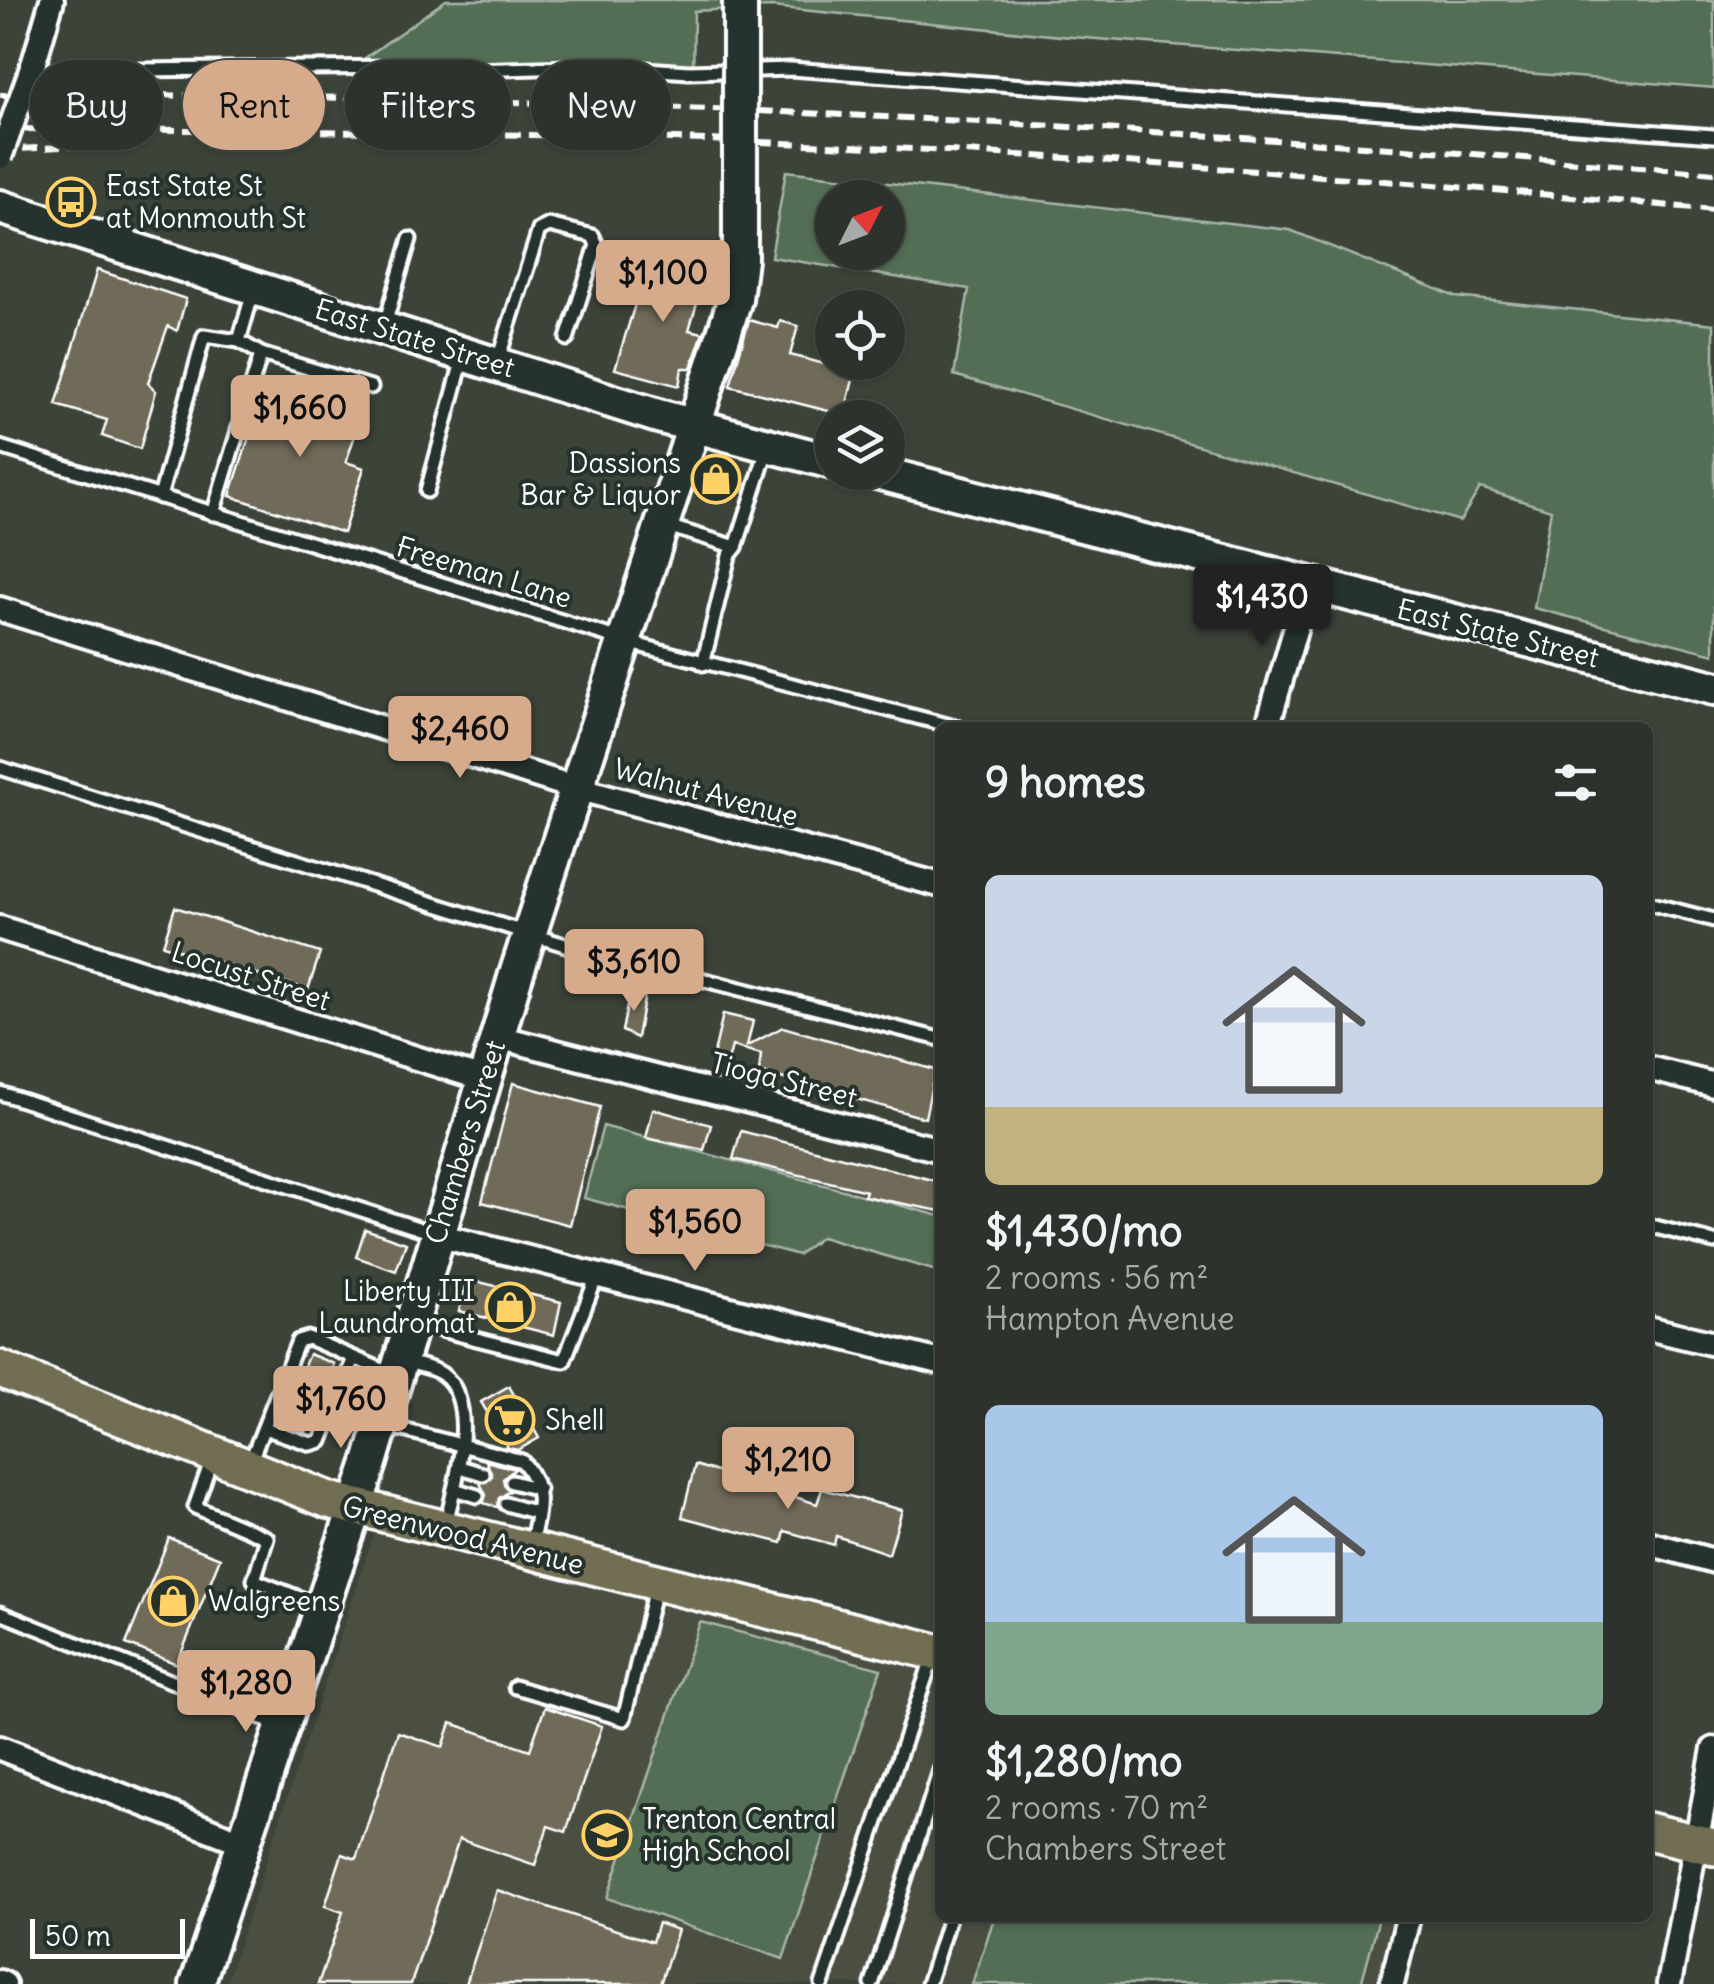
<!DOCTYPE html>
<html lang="en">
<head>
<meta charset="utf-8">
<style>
  body { margin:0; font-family:Delius,sans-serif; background:#353b34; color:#f1f3f6; height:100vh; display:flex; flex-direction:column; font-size:38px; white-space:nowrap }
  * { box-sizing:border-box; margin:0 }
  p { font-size:32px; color:#a7aaa9 }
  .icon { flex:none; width:55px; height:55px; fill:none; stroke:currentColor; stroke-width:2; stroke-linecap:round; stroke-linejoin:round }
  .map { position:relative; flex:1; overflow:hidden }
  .side { position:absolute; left:935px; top:722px; width:718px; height:1200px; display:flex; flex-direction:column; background:#2d332c; border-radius:15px; box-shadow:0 2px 8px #0004,0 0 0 2px #484e48 }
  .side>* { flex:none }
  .hud { position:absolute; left:30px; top:60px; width:755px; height:90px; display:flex; gap:20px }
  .needle { width:65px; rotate:48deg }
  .buttons { position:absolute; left:815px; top:180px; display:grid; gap:20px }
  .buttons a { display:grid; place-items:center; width:90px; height:90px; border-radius:50%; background:#2d332c; box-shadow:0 2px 8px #0004,0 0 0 2px #484e48; font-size:50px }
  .scale { position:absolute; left:30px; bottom:25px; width:155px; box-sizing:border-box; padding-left:10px; border:5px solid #fff; border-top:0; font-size:28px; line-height:35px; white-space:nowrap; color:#fff; -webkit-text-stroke:8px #26332d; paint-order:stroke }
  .price { position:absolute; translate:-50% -85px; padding:0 22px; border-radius:10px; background:#d6ab8b; color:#111; font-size:32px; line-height:65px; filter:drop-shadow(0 2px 5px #0008) }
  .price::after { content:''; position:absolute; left:50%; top:60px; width:30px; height:22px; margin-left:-15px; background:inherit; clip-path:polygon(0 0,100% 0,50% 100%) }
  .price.active { background:#222; color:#fff }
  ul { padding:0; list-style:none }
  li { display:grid; align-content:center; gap:20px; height:530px; padding:0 50px }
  li span { display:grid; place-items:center; height:310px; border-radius:15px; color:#555 }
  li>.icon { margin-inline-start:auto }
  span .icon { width:180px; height:180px; fill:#fffc; stroke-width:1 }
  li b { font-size:42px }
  h2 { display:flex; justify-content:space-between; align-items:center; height:120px; padding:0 50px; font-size:42px }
  .chip { padding:0 35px; border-radius:45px; background:#2d332c; box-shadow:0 2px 8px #0004,0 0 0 2px #484e48; font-size:35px; line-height:90px }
  .chip.active { background:#d6ab8b; color:#111 }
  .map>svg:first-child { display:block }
</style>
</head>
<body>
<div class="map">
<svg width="1714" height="1984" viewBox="0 0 1714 1984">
  <rect width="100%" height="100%" fill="#3c443a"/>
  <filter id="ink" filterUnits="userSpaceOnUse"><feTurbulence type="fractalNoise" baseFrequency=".01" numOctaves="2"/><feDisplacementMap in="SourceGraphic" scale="20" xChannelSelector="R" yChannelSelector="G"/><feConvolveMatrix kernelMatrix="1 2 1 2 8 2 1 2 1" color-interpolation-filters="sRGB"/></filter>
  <g filter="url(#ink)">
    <!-- built -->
    <polygon fill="#4c4f43" points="375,1531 940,1671 940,1918 1400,1918 1383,1984 226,1984"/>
    <!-- green -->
    <g fill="#536e55" stroke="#a9b6aa" stroke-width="2.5" fill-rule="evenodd">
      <polygon points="446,0 1714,0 1714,88 1060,36 772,7 694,11 693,79 354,66"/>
      <path d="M786 171 1290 230 1456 297 1714 324V654L1534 608 1551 510 1480 488 1460 521 954 375 969 289 771 257ZM832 198H888V252H832Z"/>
      <polygon points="603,1126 940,1216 940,1272 821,1237 798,1255 584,1198"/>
      <polygon points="700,1622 881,1669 783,1959 607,1898"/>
      <polygon points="994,1918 1379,1918 1361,1984 972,1984"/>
    </g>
    <!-- building -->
    <g fill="#706a58" stroke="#fff" stroke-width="2.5">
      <polygon points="649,259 705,276 689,330 703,333 691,368 682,368 679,386 615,369"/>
      <polygon points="97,270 186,299 177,331 168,326 148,383 156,391 140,449 102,436 107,420 56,405"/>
      <polygon points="749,320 778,328 780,321 798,326 790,355 855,372 844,415 730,386"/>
      <polygon points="299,384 323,391 318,406 360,420 346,462 364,468 343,533 230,496 265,387 295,397"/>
      <polygon points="175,907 320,953 308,990 163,945"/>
      <polygon points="630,991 645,994 637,1038 622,1031"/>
      <polygon points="723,1014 753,1021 747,1046 783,1027 935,1070 925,1118 759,1072 761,1054 732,1046 728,1061 713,1058"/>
      <polygon points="513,1083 600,1107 570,1225 482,1202"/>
      <polygon points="653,1109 711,1125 704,1150 646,1138"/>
      <polygon points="741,1131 940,1182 940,1211 864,1196 866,1191 733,1159"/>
      <polygon points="365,1229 406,1243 396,1271 356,1257"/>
      <polygon points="467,1279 561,1302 554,1335 459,1311"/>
      <polygon points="309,1354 334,1364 306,1432 280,1423"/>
      <polygon points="509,1386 539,1438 518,1450 508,1448 481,1402"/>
      <polygon points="486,1461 515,1469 503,1479 510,1491 499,1498 497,1507 483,1503 486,1495 480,1483 492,1476"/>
      <polygon points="695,1465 817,1504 822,1489 902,1510 889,1554 836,1536 834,1545 785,1531 782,1543 682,1517"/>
      <polygon points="169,1538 220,1558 177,1664 126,1644"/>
      <polygon points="545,1707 602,1726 566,1832 548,1826 535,1865 459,1839 411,1984 318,1984 343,1912 325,1906 342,1854 356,1859 398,1732 443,1747 451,1723 530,1750"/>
      <polygon points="497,1890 652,1942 658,1923 678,1930 660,1984 466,1984"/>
    </g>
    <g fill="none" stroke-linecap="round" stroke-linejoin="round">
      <!-- lane casing -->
      <g stroke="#fff" stroke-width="19">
        <g id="lane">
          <polyline points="52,71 401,67 440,71 602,66 689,72 791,69 1714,136"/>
          <polyline points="385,324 410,239"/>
          <polyline points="239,341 253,292"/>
          <polyline points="498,360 539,230 549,225 593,236 597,245 567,339"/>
          <polyline points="0,447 642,646 959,728"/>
          <polyline points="427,491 463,358"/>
          <polyline points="160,497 204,336 239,341 261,354 371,387"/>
          <polyline points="213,514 261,354"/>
          <polyline points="664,525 736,547"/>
          <polyline points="703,664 729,556 736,547 767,450"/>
          <polyline points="0,768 565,945 940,1039"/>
          <polyline points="1648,903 1714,920"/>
          <polyline points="0,1093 433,1233"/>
          <polyline points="1648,1225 1714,1242"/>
          <polyline points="413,1323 564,1361 597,1276"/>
          <path d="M404 1361C416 1365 432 1367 442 1374 481 1402 454 1489 445 1527"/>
          <path d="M384 1425 522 1461C547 1490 538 1513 530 1548"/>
          <polyline points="264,1428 311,1444 321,1441 354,1358"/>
          <polyline points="212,1459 195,1507 267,1538 254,1580 318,1605"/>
          <polyline points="249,1465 298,1341 308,1338 394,1375"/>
          <polyline points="460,1467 483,1474"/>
          <polyline points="512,1482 539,1489"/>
          <polyline points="454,1489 477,1496"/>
          <polyline points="506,1504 537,1513"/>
          <polyline points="0,1613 278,1724"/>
          <polyline points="515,1687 624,1719 655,1588"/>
          <polyline points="822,1984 933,1656"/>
          <polyline points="872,1984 940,1770"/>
          <polyline points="928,1984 949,1918"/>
        </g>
      </g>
      <!-- street casing -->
      <g stroke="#fff" stroke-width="30">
        <g id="street">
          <polyline points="34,62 52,0"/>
          <polyline points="0,609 576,788 940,885"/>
          <polyline points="1267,728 1308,585"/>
          <polyline points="0,928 483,1079"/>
          <polyline points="498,1037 940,1150"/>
          <polyline points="1648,1068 1714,1085"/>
          <polyline points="437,1235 940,1362"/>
          <polyline points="1648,1328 1714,1344"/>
          <polyline points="1648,1543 1714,1561"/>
          <polyline points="0,1748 244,1843"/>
          <polyline points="0,1982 4,1984"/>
          <polyline points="1392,1984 1408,1918"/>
          <polyline points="1669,1984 1714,1749"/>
        </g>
      </g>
      <!-- secondary casing -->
      <g stroke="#fff" stroke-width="40">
        <g id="secondary">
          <polyline points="0,207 658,416 832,462"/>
          <polyline points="876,472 1714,688"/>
          <polyline points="197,1984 370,1463 515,978 735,299 740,259"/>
        </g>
      </g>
      <!-- primary casing -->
      <g stroke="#fff" stroke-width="42">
        <g id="primary">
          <polyline points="0,1369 329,1500 940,1653"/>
          <polyline points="1648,1831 1714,1847"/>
        </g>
      </g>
      <!-- lane -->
      <use href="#lane" stroke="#26332d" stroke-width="11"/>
      <!-- street -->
      <use href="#street" stroke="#26332d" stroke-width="22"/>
      <!-- secondary -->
      <use href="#secondary" stroke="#26332d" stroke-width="32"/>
      <!-- primary -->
      <use href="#primary" stroke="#726e52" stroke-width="35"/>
      <!-- rail -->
      <g stroke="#fff" stroke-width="6" stroke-dasharray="15 8" stroke-linecap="butt">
        <path d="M0 95C573 93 1143 126 1714 173"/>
        <path d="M0 129C253 130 506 132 759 142 1078 155 1396 180 1714 210"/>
        <polyline points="0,150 80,146"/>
      </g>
      <!-- street-bridge casing -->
      <g stroke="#fff" stroke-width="30" stroke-linecap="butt">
        <polyline id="street-bridge" points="0,157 34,62"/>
      </g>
      <!-- secondary-bridge casing -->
      <g stroke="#fff" stroke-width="40" stroke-linecap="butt">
        <polyline id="secondary-bridge" points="740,259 740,0"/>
      </g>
      <!-- street-bridge -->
      <use href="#street-bridge" stroke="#26332d" stroke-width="22"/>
      <!-- secondary-bridge -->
      <use href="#secondary-bridge" stroke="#26332d" stroke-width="32"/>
    </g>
  </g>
  <!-- icons -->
  <defs>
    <g id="bus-ring" transform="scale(2.5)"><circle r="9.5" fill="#26332d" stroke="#ffd166" stroke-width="1.5"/><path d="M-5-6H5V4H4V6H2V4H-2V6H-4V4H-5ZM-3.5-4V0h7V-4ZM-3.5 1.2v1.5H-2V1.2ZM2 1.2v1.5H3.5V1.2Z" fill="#ffd166"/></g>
    <g id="shop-ring" transform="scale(2.5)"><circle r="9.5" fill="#26332d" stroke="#ffd166" stroke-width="1.5"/><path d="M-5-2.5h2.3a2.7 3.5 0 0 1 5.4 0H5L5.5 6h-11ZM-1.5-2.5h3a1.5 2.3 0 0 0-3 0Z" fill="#ffd166"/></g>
    <g id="supermarket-ring" transform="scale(2.5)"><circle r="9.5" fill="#26332d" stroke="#ffd166" stroke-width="1.5"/><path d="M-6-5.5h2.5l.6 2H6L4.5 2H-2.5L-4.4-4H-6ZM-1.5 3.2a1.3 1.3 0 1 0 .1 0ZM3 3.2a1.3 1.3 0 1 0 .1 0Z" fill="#ffd166"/></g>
    <g id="school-ring" transform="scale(2.5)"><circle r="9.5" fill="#26332d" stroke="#ffd166" stroke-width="1.5"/><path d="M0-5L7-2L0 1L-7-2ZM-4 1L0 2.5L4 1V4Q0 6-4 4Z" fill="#ffd166"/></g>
  </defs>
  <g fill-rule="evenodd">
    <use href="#bus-ring" x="71" y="202"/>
    <use href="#shop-ring" x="716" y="479"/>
    <use href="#shop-ring" x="510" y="1307"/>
    <use href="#supermarket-ring" x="510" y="1420"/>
    <use href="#shop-ring" x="173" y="1601"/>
    <use href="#school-ring" x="607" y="1835"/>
  </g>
  <g text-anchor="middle" stroke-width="8" stroke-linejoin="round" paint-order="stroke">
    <!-- poi labels -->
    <g font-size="28" fill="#fff" stroke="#26332d" text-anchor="start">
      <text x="106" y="196">East State St<tspan x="106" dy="32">at Monmouth St</tspan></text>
      <text x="681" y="473" text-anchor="end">Dassions<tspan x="681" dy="32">Bar &amp; Liquor</tspan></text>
      <text x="475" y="1301" text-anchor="end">Liberty III<tspan x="475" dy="32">Laundromat</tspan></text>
      <text x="545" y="1430">Shell</text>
      <text x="208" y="1611">Walgreens</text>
      <text x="642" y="1829">Trenton Central<tspan x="642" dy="32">High School</tspan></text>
    </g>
    <!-- street labels -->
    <g font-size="28" fill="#fff" stroke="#26332d">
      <text transform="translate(415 338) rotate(17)" y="10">East State Street</text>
      <text transform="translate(484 572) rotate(17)" y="10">Freeman Lane</text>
      <text transform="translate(1498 633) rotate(14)" y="10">East State Street</text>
      <text transform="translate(706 792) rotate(15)" y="10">Walnut Avenue</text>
      <text transform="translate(251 976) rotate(18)" y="10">Locust Street</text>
      <text transform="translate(784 1080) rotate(14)" y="10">Tioga Street</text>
      <text transform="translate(465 1142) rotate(-73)" y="10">Chambers Street</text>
      <text transform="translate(463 1535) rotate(14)" y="10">Greenwood Avenue</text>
    </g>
  </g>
</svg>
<div class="buttons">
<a><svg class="needle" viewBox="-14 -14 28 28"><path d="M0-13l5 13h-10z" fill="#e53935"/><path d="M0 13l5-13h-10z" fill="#a7aaa9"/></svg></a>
<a><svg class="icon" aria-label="locate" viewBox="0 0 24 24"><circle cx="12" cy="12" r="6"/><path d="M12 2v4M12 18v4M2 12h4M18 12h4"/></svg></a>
<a><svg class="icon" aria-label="layers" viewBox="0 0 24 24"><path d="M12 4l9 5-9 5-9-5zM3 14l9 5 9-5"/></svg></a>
</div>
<div class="scale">50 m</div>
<b class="price" style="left:663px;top:325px">$1,100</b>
<b class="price" style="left:300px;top:460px">$1,660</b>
<b class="price active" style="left:1262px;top:649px">$1,430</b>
<b class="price" style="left:460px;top:781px">$2,460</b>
<b class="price" style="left:634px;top:1014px">$3,610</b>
<b class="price" style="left:695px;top:1274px">$1,560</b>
<b class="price" style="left:341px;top:1451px">$1,760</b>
<b class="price" style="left:788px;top:1512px">$1,210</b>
<b class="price" style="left:246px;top:1735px">$1,280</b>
<div class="hud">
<a class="chip">Buy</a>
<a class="chip active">Rent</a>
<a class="chip">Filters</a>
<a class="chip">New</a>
</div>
<section class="side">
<h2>9 homes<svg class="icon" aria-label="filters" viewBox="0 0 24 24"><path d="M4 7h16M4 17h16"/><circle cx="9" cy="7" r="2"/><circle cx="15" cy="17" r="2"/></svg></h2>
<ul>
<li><span style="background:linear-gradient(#c9d6e8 75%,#c2b280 0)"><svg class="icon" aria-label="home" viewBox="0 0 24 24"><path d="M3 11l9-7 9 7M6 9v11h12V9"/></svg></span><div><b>$1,430/mo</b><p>2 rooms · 56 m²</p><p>Hampton Avenue</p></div></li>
<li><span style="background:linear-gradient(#a9c7e8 70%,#7fa58c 0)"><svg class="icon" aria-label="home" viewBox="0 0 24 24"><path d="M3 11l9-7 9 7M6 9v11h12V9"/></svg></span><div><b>$1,280/mo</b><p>2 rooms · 70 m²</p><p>Chambers Street</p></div></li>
</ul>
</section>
</div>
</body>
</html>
